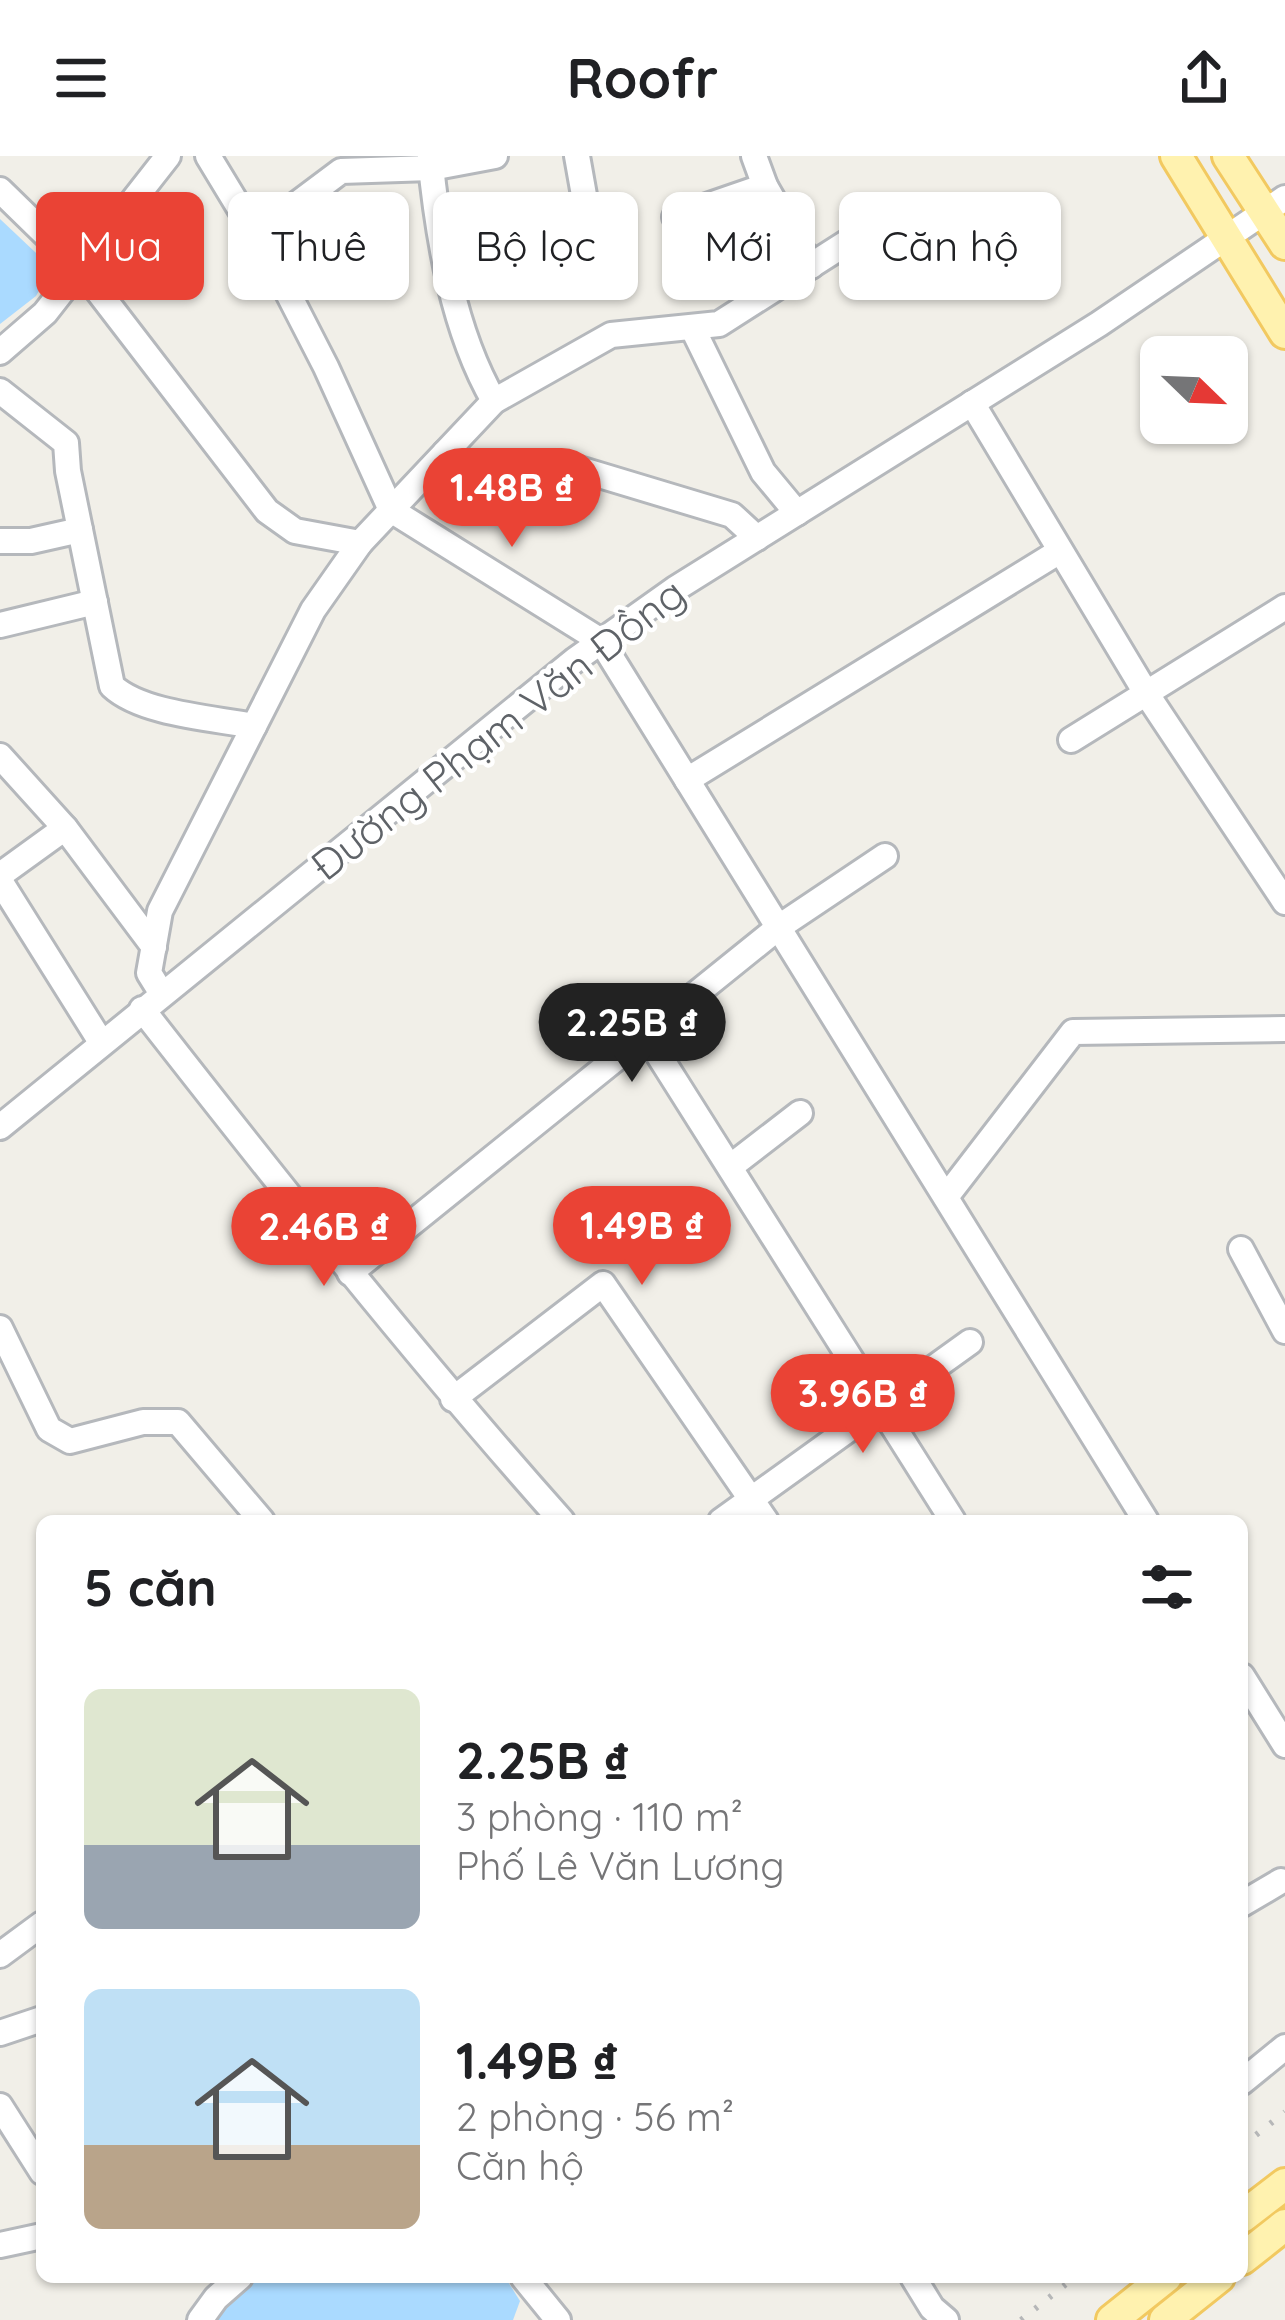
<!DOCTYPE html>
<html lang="vi">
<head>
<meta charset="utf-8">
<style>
  body { margin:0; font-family:Quicksand,sans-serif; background:#f6f6f6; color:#202124; height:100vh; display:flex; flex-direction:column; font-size:45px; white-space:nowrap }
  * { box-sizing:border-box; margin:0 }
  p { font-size:39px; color:#757577 }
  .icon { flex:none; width:66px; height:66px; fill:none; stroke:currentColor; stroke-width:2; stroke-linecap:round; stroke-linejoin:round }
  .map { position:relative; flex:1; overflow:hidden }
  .panel { position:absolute; left:36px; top:1359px; width:1212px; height:768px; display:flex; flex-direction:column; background:#fff; border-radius:18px; box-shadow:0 3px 9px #0004 }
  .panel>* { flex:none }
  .top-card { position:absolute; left:36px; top:36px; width:1215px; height:108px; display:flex; gap:24px }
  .needle { width:78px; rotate:113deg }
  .controls { position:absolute; left:1140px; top:180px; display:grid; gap:24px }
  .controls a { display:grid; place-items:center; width:108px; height:108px; border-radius:18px; background:#fff; box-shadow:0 3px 9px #0004; font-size:60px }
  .price { position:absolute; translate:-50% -102px; padding:0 27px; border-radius:42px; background:#ea4335; color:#fff; font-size:39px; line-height:78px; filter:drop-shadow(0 3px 6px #0008) }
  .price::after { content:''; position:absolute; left:50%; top:72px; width:36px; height:27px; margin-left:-18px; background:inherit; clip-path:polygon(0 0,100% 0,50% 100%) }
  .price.active { background:#222; color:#fff }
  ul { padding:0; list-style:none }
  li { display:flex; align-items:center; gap:36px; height:300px; padding:0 48px }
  li span { display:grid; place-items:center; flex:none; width:336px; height:240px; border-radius:18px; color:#555 }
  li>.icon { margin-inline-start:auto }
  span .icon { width:144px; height:144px; fill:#fffc; stroke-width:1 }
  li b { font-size:51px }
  h2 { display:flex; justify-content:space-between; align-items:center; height:144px; padding:0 48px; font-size:51px }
  .chip { padding:0 42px; border-radius:18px; background:#fff; box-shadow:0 3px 9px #0004; font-size:42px; line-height:108px }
  .chip.active { background:#ea4335; color:#fff }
  header { display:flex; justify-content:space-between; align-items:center; height:156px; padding:0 48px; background:#fff; font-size:54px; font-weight:700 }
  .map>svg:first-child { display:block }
</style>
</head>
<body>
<header><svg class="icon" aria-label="menu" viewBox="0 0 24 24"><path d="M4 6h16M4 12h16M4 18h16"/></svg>Roofr<svg class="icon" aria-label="share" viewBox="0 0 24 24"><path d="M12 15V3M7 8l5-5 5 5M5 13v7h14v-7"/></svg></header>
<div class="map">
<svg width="1285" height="2164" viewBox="0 0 1285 2164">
  <rect width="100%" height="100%" fill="#f1efe8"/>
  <!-- water -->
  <g fill="#aadaff">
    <polygon points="0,63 52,112 36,140 0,168"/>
    <polygon points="255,2121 505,2121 520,2145 513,2164 211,2164 242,2127"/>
  </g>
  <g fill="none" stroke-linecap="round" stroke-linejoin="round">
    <!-- minor casing -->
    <g stroke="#b5b8bc" stroke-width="30">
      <g id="minor">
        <polyline points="208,0 271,104 326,211 391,354 601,485 1146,1365"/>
        <path d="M430 0C438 82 453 174 494 245"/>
        <polyline points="577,0 592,84"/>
        <polyline points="754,0 765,30 811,110"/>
        <polyline points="0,34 81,113 267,355 295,375 360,387"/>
        <polyline points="675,61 765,30"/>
        <polyline points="257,78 341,15 431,12 495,0"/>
        <polyline points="692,171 763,316 797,357"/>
        <polyline points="0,196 45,157 168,0"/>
        <path d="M0 235 66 287 68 315 112 530C142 558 213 562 254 570"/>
        <polyline points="972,247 1146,537 1285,746"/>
        <path d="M445 297 506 330C526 328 543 313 566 309L732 359 757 382"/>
        <polyline points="0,385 31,385 80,374"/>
        <polyline points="0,469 95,446"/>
        <polyline points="1071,584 1285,451"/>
        <polyline points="0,600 65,672 154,791"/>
        <polyline points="687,624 1060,395"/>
        <polyline points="0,719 65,672"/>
        <polyline points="0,725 101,886"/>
        <polyline points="162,838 149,817 160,755 313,454 360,387 494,245 611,179 719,168 848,86"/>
        <path d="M142 853C278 1027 415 1200 562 1365"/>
        <polyline points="646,879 953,1365"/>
        <polyline points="0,971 575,504 675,433 1099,168 1285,42"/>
        <polyline points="730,1011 800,957"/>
        <polyline points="946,1041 1073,876 1285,873"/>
        <polyline points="1241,1093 1285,1175"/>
        <polyline points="350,1117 779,771 885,700"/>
        <polyline points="0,1172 49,1273 70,1285 143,1266 178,1266 262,1365"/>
        <polyline points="453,1243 603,1128 766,1365"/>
        <polyline points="721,1365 970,1186"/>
        <polyline points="1242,1520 1285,1589"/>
        <polyline points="1242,1748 1281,1725"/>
        <polyline points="0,1799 42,1768"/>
        <polyline points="0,1877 42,1863"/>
        <polyline points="1242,1926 1285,1891"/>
        <polyline points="0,1950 42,2016"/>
        <polyline points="0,2089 42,2080"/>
        <polyline points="523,2121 558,2164"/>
        <polyline points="913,2121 932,2152 946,2164"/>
        <polyline points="200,2164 216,2142 240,2121"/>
      </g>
    </g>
    <!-- major casing -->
    <g stroke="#f2c960" stroke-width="36">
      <g id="major">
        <polyline points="1176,0 1285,177"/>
        <polyline points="1228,0 1285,88"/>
        <polyline points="1242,2061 1285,2028"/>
        <polyline points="1242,2103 1285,2069"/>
        <polyline points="1112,2164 1166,2121"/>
        <polyline points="1165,2164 1219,2121"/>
      </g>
    </g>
    <!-- minor -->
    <use href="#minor" stroke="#fff" stroke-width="24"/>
    <!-- major -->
    <use href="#major" stroke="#fff2af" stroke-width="30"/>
    <!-- rail -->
    <g stroke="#b6b7b8" stroke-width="6" stroke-dasharray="3 15" stroke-linecap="butt">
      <polyline points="1242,1990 1285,1956"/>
      <polyline points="1021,2164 1075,2121"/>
    </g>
  </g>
  <g text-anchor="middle" stroke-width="9" stroke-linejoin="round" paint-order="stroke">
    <!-- street labels -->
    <g font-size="42" fill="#5f6368" stroke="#fff">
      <text transform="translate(498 573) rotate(-38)" y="15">Đường Phạm Văn Đồng</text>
    </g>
  </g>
</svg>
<div class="controls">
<a><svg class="needle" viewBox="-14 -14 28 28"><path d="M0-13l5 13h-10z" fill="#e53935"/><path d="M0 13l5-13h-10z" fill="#757577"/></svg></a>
</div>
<b class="price" style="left:512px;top:394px">1.48B ₫</b>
<b class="price active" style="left:632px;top:929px">2.25B ₫</b>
<b class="price" style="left:642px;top:1132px">1.49B ₫</b>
<b class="price" style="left:324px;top:1133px">2.46B ₫</b>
<b class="price" style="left:863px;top:1300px">3.96B ₫</b>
<div class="top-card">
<a class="chip active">Mua</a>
<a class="chip">Thuê</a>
<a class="chip">Bộ lọc</a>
<a class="chip">Mới</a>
<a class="chip">Căn hộ</a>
</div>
<section class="panel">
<h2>5 căn<svg class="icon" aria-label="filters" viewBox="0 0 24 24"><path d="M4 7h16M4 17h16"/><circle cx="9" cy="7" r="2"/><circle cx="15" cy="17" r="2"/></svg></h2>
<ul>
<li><span style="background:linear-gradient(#dfe7d0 65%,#9aa5b1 0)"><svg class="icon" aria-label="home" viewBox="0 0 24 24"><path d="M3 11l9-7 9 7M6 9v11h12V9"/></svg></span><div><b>2.25B ₫</b><p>3 phòng · 110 m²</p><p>Phố Lê Văn Lương</p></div></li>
<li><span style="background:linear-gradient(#bfe0f5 65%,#b9a48a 0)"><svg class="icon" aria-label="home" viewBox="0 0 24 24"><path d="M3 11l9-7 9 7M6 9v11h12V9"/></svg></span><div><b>1.49B ₫</b><p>2 phòng · 56 m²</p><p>Căn hộ</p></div></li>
</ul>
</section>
</div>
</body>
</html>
